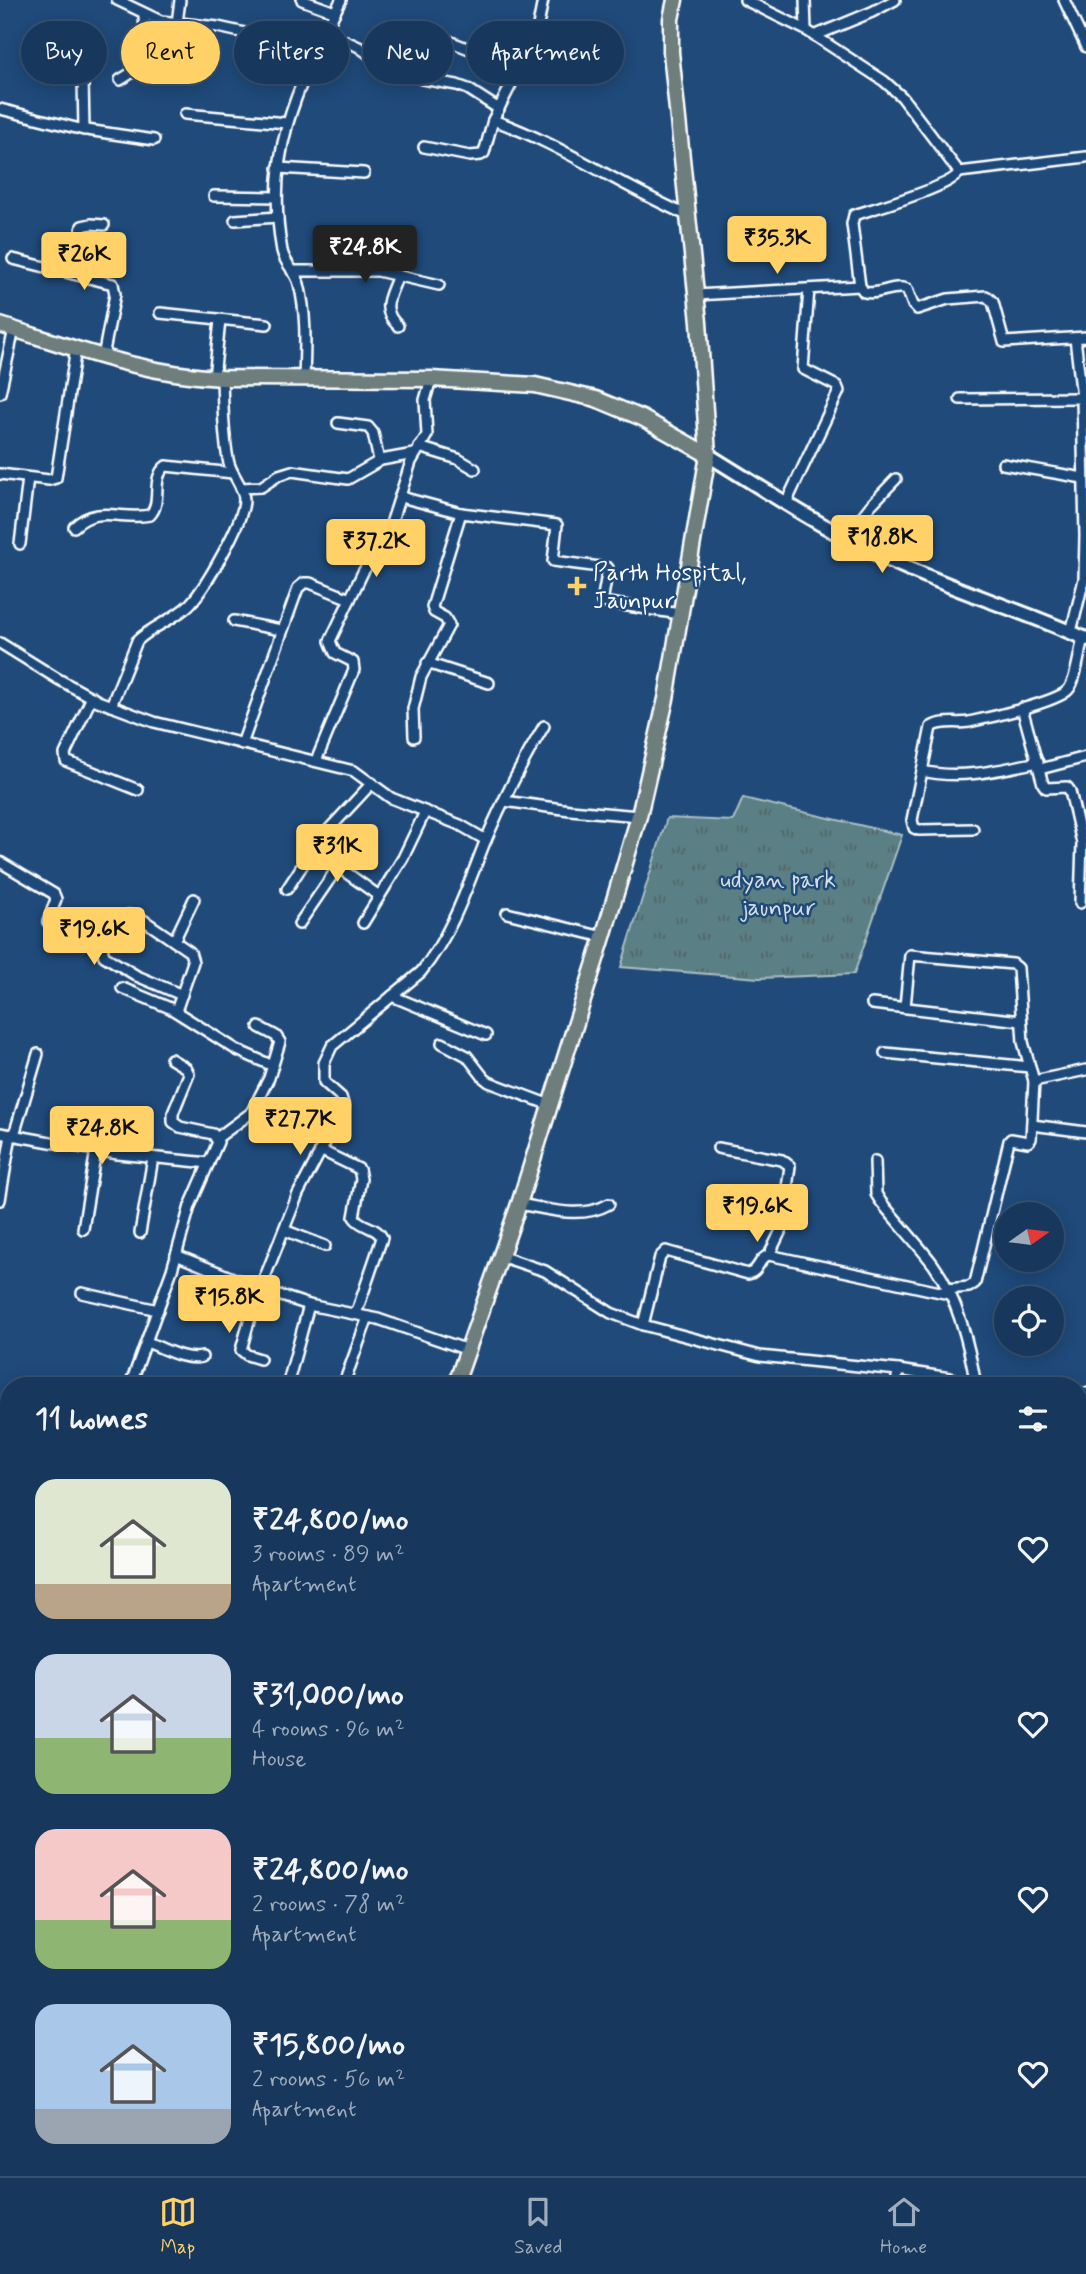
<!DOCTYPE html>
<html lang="en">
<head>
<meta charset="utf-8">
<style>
  body { margin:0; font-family:Mynerve,sans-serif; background:#203f62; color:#f1f3f6; height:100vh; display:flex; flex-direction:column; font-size:26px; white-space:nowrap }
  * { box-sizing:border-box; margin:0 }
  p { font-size:23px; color:#9eacbb }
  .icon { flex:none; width:38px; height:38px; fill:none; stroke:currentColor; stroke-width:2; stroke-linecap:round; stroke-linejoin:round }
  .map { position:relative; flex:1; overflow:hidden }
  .details { position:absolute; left:0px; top:1377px; width:1087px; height:800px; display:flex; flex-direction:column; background:#17385c; border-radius:28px 28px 0 0; box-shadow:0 4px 18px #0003,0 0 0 2px #365272 }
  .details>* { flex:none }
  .banner { position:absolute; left:21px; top:21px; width:700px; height:63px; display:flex; gap:14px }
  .needle { width:46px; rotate:76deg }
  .controls { position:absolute; left:994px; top:1202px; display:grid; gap:14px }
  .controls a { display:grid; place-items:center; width:70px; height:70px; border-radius:50%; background:#17385c; box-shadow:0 4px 18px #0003,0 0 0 2px #365272; font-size:35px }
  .price { position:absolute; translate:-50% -60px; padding:0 16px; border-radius:7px; background:#ffd166; color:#111; font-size:23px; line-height:46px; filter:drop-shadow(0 2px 4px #0008) }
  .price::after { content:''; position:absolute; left:50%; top:42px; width:21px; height:16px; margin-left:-10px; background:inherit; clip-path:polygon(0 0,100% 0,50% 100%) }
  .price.current { background:#222; color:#fff }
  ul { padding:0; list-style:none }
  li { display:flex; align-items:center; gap:21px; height:175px; padding:0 35px }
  li span { display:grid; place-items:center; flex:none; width:196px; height:140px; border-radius:21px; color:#555 }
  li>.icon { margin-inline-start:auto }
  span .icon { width:84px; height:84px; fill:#fffc; stroke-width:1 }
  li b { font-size:30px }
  h2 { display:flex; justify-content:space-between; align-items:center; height:84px; padding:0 35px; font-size:30px }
  .tag { padding:0 24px; border-radius:32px; background:#17385c; box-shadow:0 4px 18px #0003,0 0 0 2px #365272; font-size:24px; line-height:63px }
  .tag.current { background:#ffd166; color:#111 }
  .dock { display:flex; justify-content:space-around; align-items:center; height:98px; border-top:2px solid #365272; background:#17385c; font-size:19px; color:#9eacbb }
  .dock a { display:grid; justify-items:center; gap:4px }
  .dock .current { color:#ffd166 }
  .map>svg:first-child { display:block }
</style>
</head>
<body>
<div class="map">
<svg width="1086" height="2176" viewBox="0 0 1086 2176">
  <defs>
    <pattern id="park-tufts" width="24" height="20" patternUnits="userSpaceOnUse" patternTransform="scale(1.75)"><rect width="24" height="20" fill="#5a7f84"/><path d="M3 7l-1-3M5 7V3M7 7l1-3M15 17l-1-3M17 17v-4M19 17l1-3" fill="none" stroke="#536668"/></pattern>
  </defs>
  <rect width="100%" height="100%" fill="#1f4a7a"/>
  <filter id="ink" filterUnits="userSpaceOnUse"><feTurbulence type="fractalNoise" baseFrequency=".0143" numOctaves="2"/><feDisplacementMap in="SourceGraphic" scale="14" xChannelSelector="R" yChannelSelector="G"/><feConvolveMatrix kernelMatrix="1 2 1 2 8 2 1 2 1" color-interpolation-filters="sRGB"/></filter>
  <g filter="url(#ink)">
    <!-- park -->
    <polygon fill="url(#park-tufts)" stroke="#acbfc2" stroke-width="2" points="743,798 902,835 854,974 759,978 621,967 667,818 733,821"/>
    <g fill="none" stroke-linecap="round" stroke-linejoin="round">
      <!-- minor casing -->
      <g stroke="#fff" stroke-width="14">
        <g id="minor">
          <polyline points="117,0 161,21 218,27 254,35 323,38 346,41 359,47 387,67 422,79 457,85 468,89 499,109"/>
          <polyline points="302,0 335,12"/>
          <path d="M745 0 806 30 884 81 902 97 959 172C954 186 872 209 854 215L852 224 860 286 864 292C879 296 893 284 907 289L913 305 917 309 948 299 986 296 993 302 1004 342 1086 337"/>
          <polyline points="805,0 806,30"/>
          <polyline points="1064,0 1086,47"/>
          <polyline points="177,23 180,0"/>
          <polyline points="410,26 521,69"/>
          <polyline points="814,36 872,12 895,0"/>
          <polyline points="83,79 84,130"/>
          <path d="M120 80C153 62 145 48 144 14"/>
          <polyline points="0,109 80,129 154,140"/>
          <polyline points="185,114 287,123"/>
          <path d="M493 120C561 144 622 187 689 216"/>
          <polyline points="424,147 470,156 481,155 484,153 493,120 536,36 543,0"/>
          <polyline points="278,168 364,173"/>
          <polyline points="959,172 1086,157"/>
          <polyline points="214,196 277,197"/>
          <polyline points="235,220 278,217"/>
          <polyline points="13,259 113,284 115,294 103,357"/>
          <polyline points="292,271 378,271 439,285"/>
          <polyline points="74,274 82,226 91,224 104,225"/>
          <polyline points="696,295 860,286"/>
          <polyline points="160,313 267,324"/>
          <path d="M398 326C379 308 391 296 398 275"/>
          <polyline points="214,378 220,320"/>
          <path d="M304 380C305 347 307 315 299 284 296 271 285 265 282 251 264 151 298 87 341 0"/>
          <polyline points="0,393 14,329"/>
          <polyline points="960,399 1082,398"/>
          <polyline points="338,423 368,427 373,433 379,461"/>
          <polyline points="419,447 458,459 475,469"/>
          <polyline points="1003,464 1083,478"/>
          <polyline points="0,474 49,480 56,478 76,348"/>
          <polyline points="241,488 261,487 279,475 292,471 348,479 381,460 414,454"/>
          <polyline points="401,497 461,513 557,525 553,561 608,568 602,602 680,614"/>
          <polyline points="786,503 839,391 837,386 803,369 809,289"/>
          <path d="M74 527C97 504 123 521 150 515 163 502 150 478 166 466L233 473"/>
          <polyline points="845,538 871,505 896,479"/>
          <polyline points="20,544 28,478"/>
          <polyline points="234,621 281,630"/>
          <polyline points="1071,632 1084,579 1085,536 1082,398 1075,338"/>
          <polyline points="0,643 58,679 98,701 154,722 354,771 391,798 460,825 486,840"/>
          <polyline points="427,663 489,683"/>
          <polyline points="92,697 65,754 66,761 138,790"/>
          <path d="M111 706 137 641C152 626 174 620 190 604 205 588 245 520 244 499 243 484 230 474 228 459 223 433 223 405 222 378"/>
          <polyline points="1022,708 1043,784 1046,788 1067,787 1070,791 1082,843 1080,903"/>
          <polyline points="414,737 413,709 421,677 449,625 445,618 434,612 432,607 461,513"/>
          <polyline points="242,744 298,588 304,583 310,583 350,599"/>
          <polyline points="316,761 354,670 353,662 335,653 330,641 363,572 388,533 411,462 427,435 425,400 431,379"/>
          <polyline points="1040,769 1086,757"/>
          <path d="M922 771C961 780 999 770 1038 762"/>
          <polyline points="504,801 570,810 639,816"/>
          <path d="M973 829 919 830 914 828 912 820 931 727C942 720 957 724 969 722 988 718 1057 702 1068 690 1076 682 1080 649 1083 637"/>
          <polyline points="313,849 379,896"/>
          <polyline points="0,862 54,894 56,899 48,922"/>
          <polyline points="287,889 319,840 372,783"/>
          <polyline points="507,913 603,937"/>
          <polyline points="363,923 403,858 425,812"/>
          <polyline points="299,924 338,867"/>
          <polyline points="174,941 194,899"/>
          <polyline points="122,988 170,1008 237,1050 273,1066"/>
          <polyline points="392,996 486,1035"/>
          <polyline points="872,1004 1021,1021"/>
          <polyline points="905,1007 910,955 1013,964 1018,968 1023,1042 1034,1081 1031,1139 1028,1142 1011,1139 1009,1141 975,1283 969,1287 947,1289"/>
          <polyline points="176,1011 193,962 190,952 139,917 128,915 102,948 104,956 137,976 182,995"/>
          <polyline points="442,1043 467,1056 484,1078 489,1082 550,1105"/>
          <polyline points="885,1053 1030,1067"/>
          <polyline points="1034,1081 1086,1070"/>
          <polyline points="1032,1125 1086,1132"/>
          <polyline points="0,1133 118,1154 209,1163"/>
          <polyline points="14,1135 38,1054"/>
          <polyline points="217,1138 251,1113 269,1078 280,1042 276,1036 259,1027"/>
          <polyline points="718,1148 782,1160 790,1166 787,1188 793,1206 769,1255"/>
          <path d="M320 1150 359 1169 361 1179 354 1217C361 1228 377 1226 382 1238L356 1314"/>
          <path d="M875 1161 876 1194 881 1202C898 1223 917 1243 933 1264 958 1299 969 1344 976 1386"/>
          <polyline points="0,1200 11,1135"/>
          <path d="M519 1204C549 1209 581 1220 609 1204"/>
          <polyline points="83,1229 96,1150"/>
          <polyline points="284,1230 325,1246"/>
          <polyline points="140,1233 153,1158"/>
          <polyline points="176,1255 260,1289 309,1305 378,1319 468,1350"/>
          <polyline points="500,1256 545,1271 611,1313 643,1325 760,1356 898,1370 950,1378 978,1386"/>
          <polyline points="82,1293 158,1310"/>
          <path d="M643 1325 660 1257 666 1251 748 1274C760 1271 758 1258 769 1255L949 1294"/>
          <path d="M147 1342C163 1348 184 1361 202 1357"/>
          <path d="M260 1359 247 1355 241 1350 253 1307 298 1194 344 1107 341 1097 324 1082V1063L332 1046 421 972C452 934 467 887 485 842 502 802 521 764 544 726"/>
          <polyline points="130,1386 172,1270 190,1206 218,1142 213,1134 180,1127 173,1122 173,1113 189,1074 186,1068 171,1059"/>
          <polyline points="287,1386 309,1305"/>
          <polyline points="343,1386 368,1317"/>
          <polyline points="896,1386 898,1370"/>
          <polyline points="1078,1394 1086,1393"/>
          <polyline points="1078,1468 1086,1465"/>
          <polyline points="0,1629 9,1628"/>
          <polyline points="1078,1756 1086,1756"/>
          <polyline points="0,1763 9,1764"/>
          <polyline points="5,1901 9,1884"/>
          <polyline points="0,1914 9,1907"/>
          <polyline points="0,1969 9,1969"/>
          <polyline points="0,2080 9,2077"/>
          <polyline points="0,2119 9,2120"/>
          <polyline points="569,2168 572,2176"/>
          <polyline points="1015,2168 1075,2176"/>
          <polyline points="333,2176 335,2168"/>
          <polyline points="501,2176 512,2168"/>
          <polyline points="787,2176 787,2168"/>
          <polyline points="912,2176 913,2168"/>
        </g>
      </g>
      <!-- tertiary casing -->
      <g stroke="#fff" stroke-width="16">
        <polyline id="tertiary" points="0,1896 9,1906"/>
      </g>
      <!-- secondary casing -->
      <g stroke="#fff" stroke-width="18">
        <g id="secondary">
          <path d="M708 455C765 490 822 528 883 557 949 589 1019 609 1086 639"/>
          <polyline points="1078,2040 1086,2040"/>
          <polyline points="215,2176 218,2168"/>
          <polyline points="674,2176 683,2168"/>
        </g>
      </g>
      <!-- trunk casing -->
      <g stroke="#fff" stroke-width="19">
        <g id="trunk">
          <path d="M0 325C72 347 145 375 222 378L431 379 535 385 596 399 642 418 708 455"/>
          <polyline points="455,1386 519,1204 603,937 639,816 666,699 708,455 699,322 671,52 671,19 675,0"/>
          <polyline points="1078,1655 1086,1657"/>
        </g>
      </g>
      <!-- minor -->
      <use href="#minor" stroke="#1f4a7a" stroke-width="9"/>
      <!-- tertiary -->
      <use href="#tertiary" stroke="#1f4a7a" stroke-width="10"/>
      <!-- secondary -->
      <use href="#secondary" stroke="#1f4a7a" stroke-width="12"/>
      <!-- trunk -->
      <use href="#trunk" stroke="#6d7e7c" stroke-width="14"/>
    </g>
  </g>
  <!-- markers -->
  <path fill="#ffd166" stroke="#1f4a7a" stroke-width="2.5" d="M573.5 575.5h7v7h7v7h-7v7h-7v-7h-7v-7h7z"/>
  <g text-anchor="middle" stroke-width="5" stroke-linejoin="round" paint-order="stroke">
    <!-- poi labels -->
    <g font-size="24" fill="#fff" stroke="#1f4a7a" text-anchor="start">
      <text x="593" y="580">Parth Hospital,<tspan x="593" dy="28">Jaunpur</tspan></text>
    </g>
    <!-- park labels -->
    <g font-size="24" fill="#d6dfe0" stroke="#1f4a7a">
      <text x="778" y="887">udyan park<tspan x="778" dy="28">jaunpur</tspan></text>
    </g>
  </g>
</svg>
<div class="controls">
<a><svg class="needle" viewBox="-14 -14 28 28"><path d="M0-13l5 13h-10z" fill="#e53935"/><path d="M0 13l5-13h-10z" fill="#9eacbb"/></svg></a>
<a><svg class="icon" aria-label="locate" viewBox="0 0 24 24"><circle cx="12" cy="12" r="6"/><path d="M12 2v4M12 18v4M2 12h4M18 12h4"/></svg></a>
</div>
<b class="price" style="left:777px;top:276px">₹35.3K</b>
<b class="price current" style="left:365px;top:285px">₹24.8K</b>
<b class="price" style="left:84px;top:292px">₹26K</b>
<b class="price" style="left:882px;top:575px">₹18.8K</b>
<b class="price" style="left:376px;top:579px">₹37.2K</b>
<b class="price" style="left:337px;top:884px">₹31K</b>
<b class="price" style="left:94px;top:967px">₹19.6K</b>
<b class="price" style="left:300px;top:1157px">₹27.7K</b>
<b class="price" style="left:102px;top:1166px">₹24.8K</b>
<b class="price" style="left:757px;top:1244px">₹19.6K</b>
<b class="price" style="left:229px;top:1335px">₹15.8K</b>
<div class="banner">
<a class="tag">Buy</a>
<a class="tag current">Rent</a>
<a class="tag">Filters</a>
<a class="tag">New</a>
<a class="tag">Apartment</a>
</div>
<section class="details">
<h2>11 homes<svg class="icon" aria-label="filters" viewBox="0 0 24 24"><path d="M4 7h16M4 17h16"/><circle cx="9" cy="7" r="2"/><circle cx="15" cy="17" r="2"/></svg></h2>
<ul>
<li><span style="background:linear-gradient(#dfe7d0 75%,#b9a48a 0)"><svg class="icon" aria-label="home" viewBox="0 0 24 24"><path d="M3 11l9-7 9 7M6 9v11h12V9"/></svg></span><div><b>₹24,800/mo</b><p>3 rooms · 89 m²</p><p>Apartment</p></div><svg class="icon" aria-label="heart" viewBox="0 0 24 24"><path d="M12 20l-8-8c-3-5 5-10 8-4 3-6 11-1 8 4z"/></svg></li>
<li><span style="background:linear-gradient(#c9d6e8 60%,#8fb573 0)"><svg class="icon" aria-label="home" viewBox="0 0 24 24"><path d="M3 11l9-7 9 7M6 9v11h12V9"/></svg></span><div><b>₹31,000/mo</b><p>4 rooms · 96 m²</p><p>House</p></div><svg class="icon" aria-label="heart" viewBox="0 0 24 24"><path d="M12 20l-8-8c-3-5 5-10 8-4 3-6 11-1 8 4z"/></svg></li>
<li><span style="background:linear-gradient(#f6c9c9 65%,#8fb573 0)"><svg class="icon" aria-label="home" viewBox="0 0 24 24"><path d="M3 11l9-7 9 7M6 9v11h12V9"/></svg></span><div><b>₹24,800/mo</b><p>2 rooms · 78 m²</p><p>Apartment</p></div><svg class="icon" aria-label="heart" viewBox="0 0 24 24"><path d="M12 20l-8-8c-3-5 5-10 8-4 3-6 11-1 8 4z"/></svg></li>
<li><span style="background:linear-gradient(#a9c7e8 75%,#9aa5b1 0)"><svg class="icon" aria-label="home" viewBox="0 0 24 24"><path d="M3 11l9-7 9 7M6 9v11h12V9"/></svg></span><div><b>₹15,800/mo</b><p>2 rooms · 56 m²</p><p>Apartment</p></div><svg class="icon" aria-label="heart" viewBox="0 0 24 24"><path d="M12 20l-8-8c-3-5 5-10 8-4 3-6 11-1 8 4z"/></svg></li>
</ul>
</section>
</div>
<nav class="dock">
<a class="current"><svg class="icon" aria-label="map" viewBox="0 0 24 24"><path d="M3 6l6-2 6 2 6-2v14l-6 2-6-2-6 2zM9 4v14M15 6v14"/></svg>Map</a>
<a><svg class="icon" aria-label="saved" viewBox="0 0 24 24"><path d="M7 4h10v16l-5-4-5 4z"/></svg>Saved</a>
<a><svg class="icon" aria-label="home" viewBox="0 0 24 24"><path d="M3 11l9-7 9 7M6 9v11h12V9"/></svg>Home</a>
</nav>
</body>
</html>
